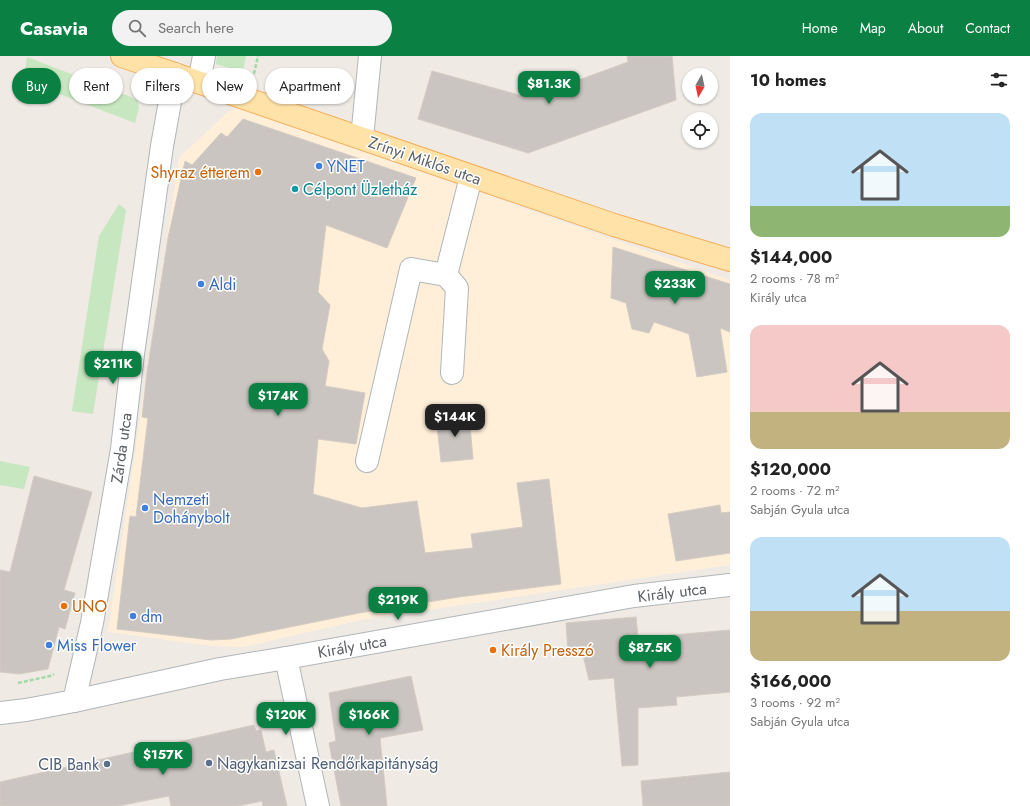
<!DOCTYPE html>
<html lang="en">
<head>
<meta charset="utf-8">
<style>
  body { margin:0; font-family:Jost,sans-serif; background:#f2f2f2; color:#222; height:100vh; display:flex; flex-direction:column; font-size:15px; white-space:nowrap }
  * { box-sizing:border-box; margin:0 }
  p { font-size:13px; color:#767676 }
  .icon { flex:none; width:22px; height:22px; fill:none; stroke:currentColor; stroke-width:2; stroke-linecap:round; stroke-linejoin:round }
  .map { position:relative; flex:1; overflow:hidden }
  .side { display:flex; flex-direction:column; background:#fff; width:300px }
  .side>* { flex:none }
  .hud { position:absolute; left:12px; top:12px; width:380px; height:36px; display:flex; gap:8px }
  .needle { width:26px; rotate:189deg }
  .controls { position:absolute; left:682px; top:12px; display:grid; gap:8px }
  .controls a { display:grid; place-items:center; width:36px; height:36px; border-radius:50%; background:#fff; box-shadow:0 1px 3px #0004; font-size:20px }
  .price { position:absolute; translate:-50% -34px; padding:0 9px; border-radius:8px; background:#0b8043; color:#fff; font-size:13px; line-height:26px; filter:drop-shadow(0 1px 2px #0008) }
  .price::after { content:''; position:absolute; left:50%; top:24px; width:12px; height:9px; margin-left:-6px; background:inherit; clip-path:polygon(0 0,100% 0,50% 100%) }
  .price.current { background:#222; color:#fff }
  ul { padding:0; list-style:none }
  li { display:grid; align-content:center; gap:8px; height:212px; padding:0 20px }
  li span { display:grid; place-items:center; height:124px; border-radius:12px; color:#555 }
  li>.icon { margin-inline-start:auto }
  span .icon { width:72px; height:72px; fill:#fffc; stroke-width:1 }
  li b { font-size:17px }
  h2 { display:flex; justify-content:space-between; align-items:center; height:48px; padding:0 20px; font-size:17px }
  .pill { padding:0 14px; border-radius:18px; background:#fff; box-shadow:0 1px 3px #0004; font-size:14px; line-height:36px }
  .pill.current { background:#0b8043; color:#fff }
  header { display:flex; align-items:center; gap:24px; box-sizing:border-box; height:56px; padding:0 20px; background:#0b8043; color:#fff }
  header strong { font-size:19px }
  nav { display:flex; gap:22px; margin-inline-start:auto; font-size:14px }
  .search { width:280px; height:36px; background:#f2f2f2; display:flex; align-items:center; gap:10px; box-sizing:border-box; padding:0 14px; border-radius:22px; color:#767676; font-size:15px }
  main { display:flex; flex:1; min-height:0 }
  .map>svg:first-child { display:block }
</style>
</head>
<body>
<header>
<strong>Casavia</strong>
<div class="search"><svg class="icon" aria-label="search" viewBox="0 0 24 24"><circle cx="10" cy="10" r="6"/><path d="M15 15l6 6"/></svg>Search here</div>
<nav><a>Home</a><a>Map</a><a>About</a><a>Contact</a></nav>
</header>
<main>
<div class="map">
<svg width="730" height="750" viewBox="0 0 730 750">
  <rect width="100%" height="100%" fill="#efeae4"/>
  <!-- commercial -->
  <polygon fill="#ffefd9" points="238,52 730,224 730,509 361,564 243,591 213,590 108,576 179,102 229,55"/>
  <!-- green -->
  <g fill="#c6e7bf">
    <polygon points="217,0 246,0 243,16 216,8"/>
    <path d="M27 1 131 41 137 44 139 51 135 67 28 26C23 19 26 10 27 1Z"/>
    <polygon points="119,148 126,154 93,358 72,355 99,180"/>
    <polygon points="0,405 30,411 24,433 0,429"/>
  </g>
  <!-- building -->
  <g fill="#cac5c0" stroke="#d4cbc2">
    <polygon points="627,0 672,0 676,44 528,97 418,63 432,15 530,42 628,6"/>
    <polygon points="243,63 416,122 387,192 326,169 318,236 330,249 322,293 329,305 325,330 365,337 356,388 318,383 313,438 362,452 417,445 425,497 473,492 471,478 523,471 517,427 549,423 561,528 459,541 359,557 231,583 211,584 117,573 130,460 136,461 148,362 142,361 147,316 168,182 185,105 192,109 221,77 227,81"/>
    <polygon points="613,191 730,228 730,276 720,272 727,316 697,321 689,278 654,266 649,277 632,273 626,247 611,242"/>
    <polygon points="469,358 473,403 441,406 436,360"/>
    <polygon points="34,420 92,436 64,534 75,537 65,573 59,571 48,613 19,618 0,616 0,514 10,516"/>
    <polygon points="720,449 721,457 730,456 730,497 676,505 668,458"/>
    <polygon points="636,561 638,582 730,574 730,636 676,641 677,649 638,652 638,709 622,710 614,622 589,624 582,595 568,596 566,567"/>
    <polygon points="411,620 423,674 380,682 387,750 341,750 329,687 336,685 329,637"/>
    <polygon points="254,669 256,675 261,674 266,696 274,694 287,750 263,750 262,745 238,750 171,750 169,740 118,750 0,750 0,726"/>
    <polygon points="730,716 730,750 643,750 641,725"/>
  </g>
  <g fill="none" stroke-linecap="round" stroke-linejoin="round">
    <!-- minor casing -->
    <g stroke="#b1b6b9" stroke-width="24">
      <g id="minor">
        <polyline points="199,26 204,0"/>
        <polyline points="362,82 370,0"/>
        <polyline points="452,317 457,232 446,219 471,121"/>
        <polyline points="367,405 411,213 446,219"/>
        <polyline points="286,602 318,750"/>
        <polyline points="74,645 92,567 122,393 133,298 162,90 175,18"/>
        <polyline points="0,657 26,654 74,645 220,613 286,602 634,540 730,529"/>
      </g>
    </g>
    <!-- major casing -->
    <g stroke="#f6ad56" stroke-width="24">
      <polyline id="major" points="122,0 614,169 730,204"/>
    </g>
    <!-- path -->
    <g stroke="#a2daa7" stroke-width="2.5" stroke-dasharray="4 2" stroke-linecap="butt">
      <polyline points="254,18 258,0"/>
      <polyline points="18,627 50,620 54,618"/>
    </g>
    <!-- minor -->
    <use href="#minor" stroke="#fff" stroke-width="22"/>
    <!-- major -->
    <use href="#major" stroke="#ffe2a8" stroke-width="22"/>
  </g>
  <!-- markers -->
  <g fill="#3f7fe0" stroke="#fff" stroke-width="1.5">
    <circle cx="319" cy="110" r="4"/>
    <circle cx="201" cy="228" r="4"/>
    <circle cx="145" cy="452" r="4"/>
    <circle cx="133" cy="560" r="4"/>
    <circle cx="49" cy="589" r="4"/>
  </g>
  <g fill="#e8710a" stroke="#fff" stroke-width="1.5">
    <circle cx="258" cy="116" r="4"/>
    <circle cx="64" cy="550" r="4"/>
    <circle cx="493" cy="594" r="4"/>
  </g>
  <circle fill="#0f9aa8" stroke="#fff" stroke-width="1.5" cx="295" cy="133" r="4"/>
  <g fill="#5c6f8a" stroke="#fff" stroke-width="1.5">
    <circle cx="209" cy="707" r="4"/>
    <circle cx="107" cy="708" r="4"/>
  </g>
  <g text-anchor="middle" stroke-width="3" stroke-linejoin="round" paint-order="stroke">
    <!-- street labels -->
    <g font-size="16" fill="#5c6165" stroke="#fff">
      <text transform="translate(425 104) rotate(19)" y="6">Zrínyi Miklós utca</text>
      <text transform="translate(121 392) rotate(-82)" y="6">Zárda utca</text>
      <text transform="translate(672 536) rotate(-7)" y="6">Király utca</text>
      <text transform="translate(352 590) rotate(-10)" y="6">Király utca</text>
    </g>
    <!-- shop labels -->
    <g font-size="16" fill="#366cbe" stroke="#fff" text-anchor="start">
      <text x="327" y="116">YNET</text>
      <text x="209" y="234">Aldi</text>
      <text x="153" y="449">Nemzeti<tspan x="153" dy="18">Dohánybolt</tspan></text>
      <text x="141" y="566">dm</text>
      <text x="57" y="595">Miss Flower</text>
    </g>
    <!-- food labels -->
    <g font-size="16" fill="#c56008" stroke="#fff" text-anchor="start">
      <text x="250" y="122" text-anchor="end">Shyraz étterem</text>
      <text x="72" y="556">UNO</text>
      <text x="501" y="600">Király Presszó</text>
    </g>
    <!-- culture labels -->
    <g font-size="16" fill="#0d838f" stroke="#fff" text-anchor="start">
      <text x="303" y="139">Célpont Üzletház</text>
    </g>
    <!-- service labels -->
    <g font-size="16" fill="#4e5e75" stroke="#fff" text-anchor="start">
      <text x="217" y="713">Nagykanizsai Rendőrkapitányság</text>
      <text x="99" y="714" text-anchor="end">CIB Bank</text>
    </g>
  </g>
</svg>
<div class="controls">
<a><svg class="needle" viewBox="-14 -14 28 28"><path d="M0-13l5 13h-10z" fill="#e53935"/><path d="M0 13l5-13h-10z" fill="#767676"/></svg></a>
<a><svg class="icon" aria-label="locate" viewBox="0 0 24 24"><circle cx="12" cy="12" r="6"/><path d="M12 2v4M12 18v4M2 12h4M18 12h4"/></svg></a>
</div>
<b class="price" style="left:549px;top:49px">$81.3K</b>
<b class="price" style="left:675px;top:249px">$233K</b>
<b class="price" style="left:113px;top:329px">$211K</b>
<b class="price" style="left:278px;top:361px">$174K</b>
<b class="price current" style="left:455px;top:382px">$144K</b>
<b class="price" style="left:398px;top:565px">$219K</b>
<b class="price" style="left:650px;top:613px">$87.5K</b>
<b class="price" style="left:286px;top:680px">$120K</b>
<b class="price" style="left:369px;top:680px">$166K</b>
<b class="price" style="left:163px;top:720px">$157K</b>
<div class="hud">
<a class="pill current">Buy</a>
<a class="pill">Rent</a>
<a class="pill">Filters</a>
<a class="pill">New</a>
<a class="pill">Apartment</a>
</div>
</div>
<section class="side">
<h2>10 homes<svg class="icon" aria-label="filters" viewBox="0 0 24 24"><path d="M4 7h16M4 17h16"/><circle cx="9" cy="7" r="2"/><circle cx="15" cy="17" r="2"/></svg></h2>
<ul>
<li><span style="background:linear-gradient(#bfe0f5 75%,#8fb573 0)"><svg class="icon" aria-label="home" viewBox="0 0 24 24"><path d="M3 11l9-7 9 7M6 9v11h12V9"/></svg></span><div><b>$144,000</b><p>2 rooms · 78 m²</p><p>Király utca</p></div></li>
<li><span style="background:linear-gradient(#f6c9c9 70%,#c2b280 0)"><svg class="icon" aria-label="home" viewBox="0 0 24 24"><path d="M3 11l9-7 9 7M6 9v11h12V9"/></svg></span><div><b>$120,000</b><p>2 rooms · 72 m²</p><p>Sabján Gyula utca</p></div></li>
<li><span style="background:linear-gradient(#bfe0f5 60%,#c2b280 0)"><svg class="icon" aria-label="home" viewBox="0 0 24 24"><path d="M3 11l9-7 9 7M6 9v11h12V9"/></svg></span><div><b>$166,000</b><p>3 rooms · 92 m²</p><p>Sabján Gyula utca</p></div></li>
</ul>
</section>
</main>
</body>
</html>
